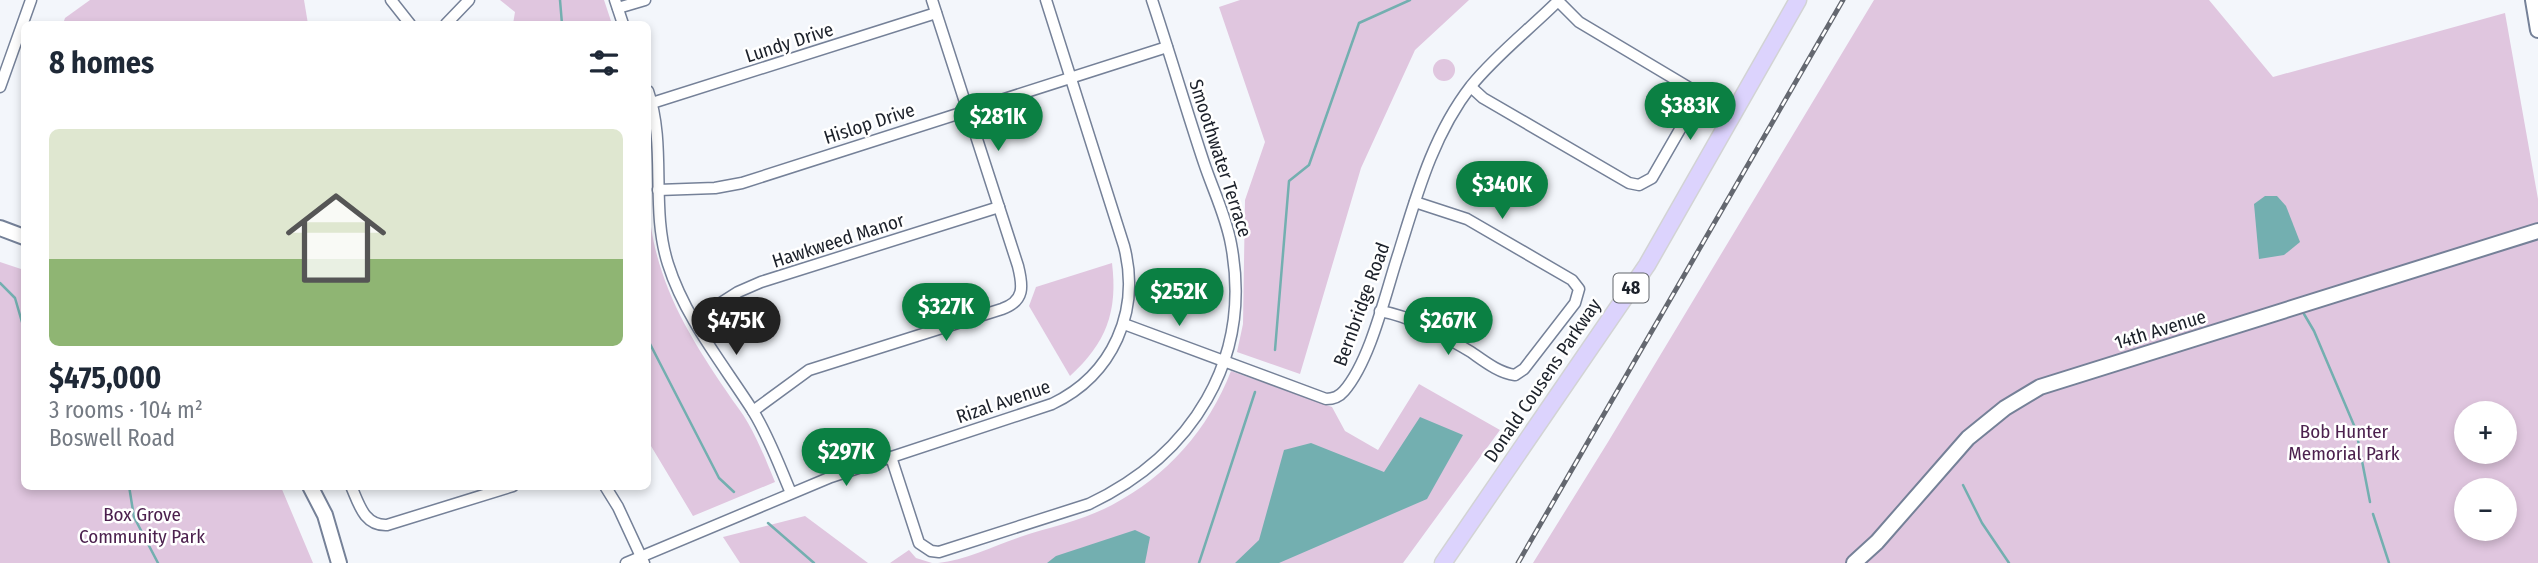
<!DOCTYPE html>
<html lang="en">
<head>
<meta charset="utf-8">
<style>
  body { margin:0; font-family:"Fira Sans Condensed",sans-serif; background:#f2f2f3; color:#1f2937; height:100vh; display:flex; flex-direction:column; font-size:26px; white-space:nowrap }
  * { box-sizing:border-box; margin:0 }
  p { font-size:23px; color:#747a83 }
  .icon { flex:none; width:38px; height:38px; fill:none; stroke:currentColor; stroke-width:2; stroke-linecap:round; stroke-linejoin:round }
  .map { position:relative; flex:1; overflow:hidden }
  .drawer { position:absolute; left:21px; top:21px; width:630px; height:469px; display:flex; flex-direction:column; background:#fff; border-radius:10px; box-shadow:0 4px 10px #0003 }
  .drawer>* { flex:none }
  .controls { position:absolute; left:2454px; top:401px; display:grid; gap:14px }
  .controls a { display:grid; place-items:center; width:63px; height:63px; border-radius:50%; background:#fff; box-shadow:0 4px 10px #0003; font-size:35px }
  .price { position:absolute; translate:-50% -60px; padding:0 16px; border-radius:24px; background:#0b8043; color:#fff; font-size:23px; line-height:46px; filter:drop-shadow(0 2px 4px #0008) }
  .price::after { content:''; position:absolute; left:50%; top:42px; width:21px; height:16px; margin-left:-10px; background:inherit; clip-path:polygon(0 0,100% 0,50% 100%) }
  .price.current { background:#222; color:#fff }
  ul { padding:0; list-style:none }
  li { display:grid; align-content:center; gap:14px; height:371px; padding:0 28px }
  li span { display:grid; place-items:center; height:217px; border-radius:10px; color:#555 }
  li>.icon { margin-inline-start:auto }
  span .icon { width:126px; height:126px; fill:#fffc; stroke-width:1 }
  li b { font-size:30px }
  h2 { display:flex; justify-content:space-between; align-items:center; height:84px; padding:0 28px; font-size:30px }
  .map>svg:first-child { display:block }
</style>
</head>
<body>
<div class="map">
<svg width="2538" height="563" viewBox="0 0 2538 563">
  <rect width="100%" height="100%" fill="#f3f6fb"/>
  <!-- green -->
  <g fill="#e0c6df" fill-rule="evenodd">
    <polygon points="90,0 304,0 308,24 63,24 65,18"/>
    <polygon points="500,0 604,0 612,24 513,24 515,12"/>
    <polygon points="1240,0 1469,0 1415,50 1361,168 1300,374 1237,352 1243,324 1245,200 1265,142 1219,7"/>
    <path d="M1874 0H2209L2273 77 2505 13 2538 199V563H1533L1608 442ZM2466 413H2504V452H2466ZM2466 490H2504V528H2466Z"/>
    <circle cx="1444" cy="70" r="11"/>
    <path d="M648 195C651 273 684 329 727 392 734 403 742 412 748 423 759 442 767 463 775 482L693 516 648 441Z"/>
    <polygon points="0,262 24,270 24,486 281,487 313,563 0,563"/>
    <path d="M1112 263C1118 312 1106 343 1070 376L1029 306 1036 287Z"/>
    <path d="M1231 371 1332 407 1345 431 1378 450 1419 384 1500 430 1403 563H938C965 560 994 546 1020 537 1050 527 1084 520 1112 505 1167 476 1208 430 1231 371Z"/>
    <polygon points="805,516 868,563 740,563 723,537"/>
    <polygon points="909,550 916,558 932,563 890,563"/>
  </g>
  <!-- water -->
  <g fill="#73afb0">
    <polygon points="2265,196 2277,196 2286,206 2300,242 2284,255 2259,259 2254,204"/>
    <polygon points="1420,417 1463,435 1427,499 1279,563 1235,563 1259,540 1284,450 1311,443 1384,472"/>
    <polygon points="1135,530 1150,537 1145,563 1047,563 1056,556"/>
  </g>
  <g fill="none" stroke-linecap="round" stroke-linejoin="round">
    <!-- stream -->
    <g stroke="#73afb0" stroke-width="2.5">
      <polyline points="560,0 562,24"/>
      <polyline points="0,283 15,298 24,329"/>
      <polyline points="2304,314 2314,331 2356,430 2370,502"/>
      <polyline points="648,340 719,478 734,492"/>
      <polyline points="1275,350 1289,181 1309,165 1359,23 1410,0"/>
      <polyline points="1963,485 1982,523 2009,563"/>
      <polyline points="129,486 134,517 158,563"/>
      <polyline points="2373,514 2389,563"/>
      <polyline points="768,523 814,563"/>
      <polyline points="1199,563 1255,392"/>
    </g>
    <!-- street casing -->
    <g stroke="#758198" stroke-width="13">
      <g id="street">
        <polyline points="391,0 410,24"/>
        <polyline points="615,0 623,24"/>
        <polyline points="618,8 645,0"/>
        <polyline points="446,24 469,0"/>
        <polyline points="0,87 31,0"/>
        <polyline points="1471,87 1483,98 1629,183 1639,185 1652,178 1694,105 1695,96 1688,87 1579,22 1558,1"/>
        <path d="M648 91C667 146 650 208 668 264 685 318 723 364 753 411 769 437 779 465 791 493"/>
        <polyline points="652,103 936,13"/>
        <polyline points="658,190 715,188 742,183 1167,47"/>
        <path d="M1380 311C1414 317 1442 335 1471 352 1484 361 1499 373 1515 375L1524 369 1575 303 1579 289 1572 280 1467 219 1415 202"/>
        <polyline points="694,320 738,292 761,282 999,207"/>
        <path d="M1124 324 1326 399C1334 399 1339 397 1344 391 1371 360 1386 291 1399 252 1417 194 1433 135 1471 86 1497 54 1530 29 1559 0"/>
        <path d="M753 411 809 370 1002 309C1025 301 1023 286 1018 266L932 0"/>
        <path d="M891 457 919 543 931 551 939 552 1089 504C1192 455 1253 360 1231 244 1226 216 1213 190 1204 163 1186 109 1170 54 1152 0"/>
        <path d="M351 486C359 504 364 526 387 525L513 486"/>
        <polyline points="605,486 618,507 644,563"/>
        <path d="M626 563 831 477 1052 404C1113 375 1141 311 1124 246L1046 0"/>
      </g>
    </g>
    <!-- secondary casing -->
    <g stroke="#758198" stroke-width="18">
      <g id="secondary">
        <polyline points="2533,0 2538,30"/>
        <polyline points="0,228 24,237"/>
        <polyline points="310,486 325,515 339,563"/>
        <polyline points="1854,563 1877,542 1968,438 2005,408 2040,387 2538,231"/>
      </g>
    </g>
    <!-- primary casing -->
    <g stroke="#d2d3d4" stroke-width="19">
      <polyline id="primary" points="1443,563 1647,265 1798,0"/>
    </g>
    <!-- street -->
    <use href="#street" stroke="#fff" stroke-width="10"/>
    <!-- secondary -->
    <use href="#secondary" stroke="#fff" stroke-width="14"/>
    <!-- primary -->
    <use href="#primary" stroke="#dcd3fd" stroke-width="16"/>
    <!-- rail casing -->
    <g stroke="#646870" stroke-width="5">
      <polyline id="rail" points="1518,563 1843,0"/>
    </g>
    <!-- rail -->
    <use href="#rail" stroke="#fff" stroke-width="2.5" stroke-dasharray="8" stroke-linecap="butt"/>
  </g>
  <g text-anchor="middle" stroke-width="5" stroke-linejoin="round" paint-order="stroke">
    <!-- shield labels -->
    <rect fill="#fff" stroke="#60646a" stroke-width="2" x="1613.5" y="273.5" width="35" height="29" rx="5"/>
    <g font-size="18" font-weight="bold" fill="#1c212a">
      <text x="1631" y="294">48</text>
    </g>
    <!-- street labels -->
    <g font-size="19" fill="#1c212a" stroke="#fff">
      <text transform="translate(789 42) rotate(-18)" y="7">Lundy Drive</text>
      <text transform="translate(869 123) rotate(-18)" y="7">Hislop Drive</text>
      <text transform="translate(1221 158) rotate(72)" y="7">Smoothwater Terrace</text>
      <text transform="translate(838 240) rotate(-18)" y="7">Hawkweed Manor</text>
      <text transform="translate(1361 304) rotate(-70)" y="7">Bernbridge Road</text>
      <text transform="translate(2160 329) rotate(-17)" y="7">14th Avenue</text>
      <text transform="translate(1542 380) rotate(-56)" y="7">Donald Cousens Parkway</text>
      <text transform="translate(1003 401) rotate(-19)" y="7">Rizal Avenue</text>
    </g>
    <!-- park labels -->
    <g font-size="19" fill="#4c214e" stroke="#fff">
      <text x="2344" y="438">Bob Hunter<tspan x="2344" dy="22">Memorial Park</tspan></text>
      <text x="142" y="521">Box Grove<tspan x="142" dy="22">Community Park</tspan></text>
    </g>
  </g>
</svg>
<div class="controls">
<a>+</a>
<a>−</a>
</div>
<b class="price" style="left:1690px;top:142px">$383K</b>
<b class="price" style="left:998px;top:153px">$281K</b>
<b class="price" style="left:1502px;top:221px">$340K</b>
<b class="price" style="left:1179px;top:328px">$252K</b>
<b class="price" style="left:946px;top:343px">$327K</b>
<b class="price current" style="left:736px;top:357px">$475K</b>
<b class="price" style="left:1448px;top:357px">$267K</b>
<b class="price" style="left:846px;top:488px">$297K</b>
<section class="drawer">
<h2>8 homes<svg class="icon" aria-label="filters" viewBox="0 0 24 24"><path d="M4 7h16M4 17h16"/><circle cx="9" cy="7" r="2"/><circle cx="15" cy="17" r="2"/></svg></h2>
<ul>
<li><span style="background:linear-gradient(#dfe7d0 60%,#8fb573 0)"><svg class="icon" aria-label="home" viewBox="0 0 24 24"><path d="M3 11l9-7 9 7M6 9v11h12V9"/></svg></span><div><b>$475,000</b><p>3 rooms · 104 m²</p><p>Boswell Road</p></div></li>
</ul>
</section>
</div>
</body>
</html>
